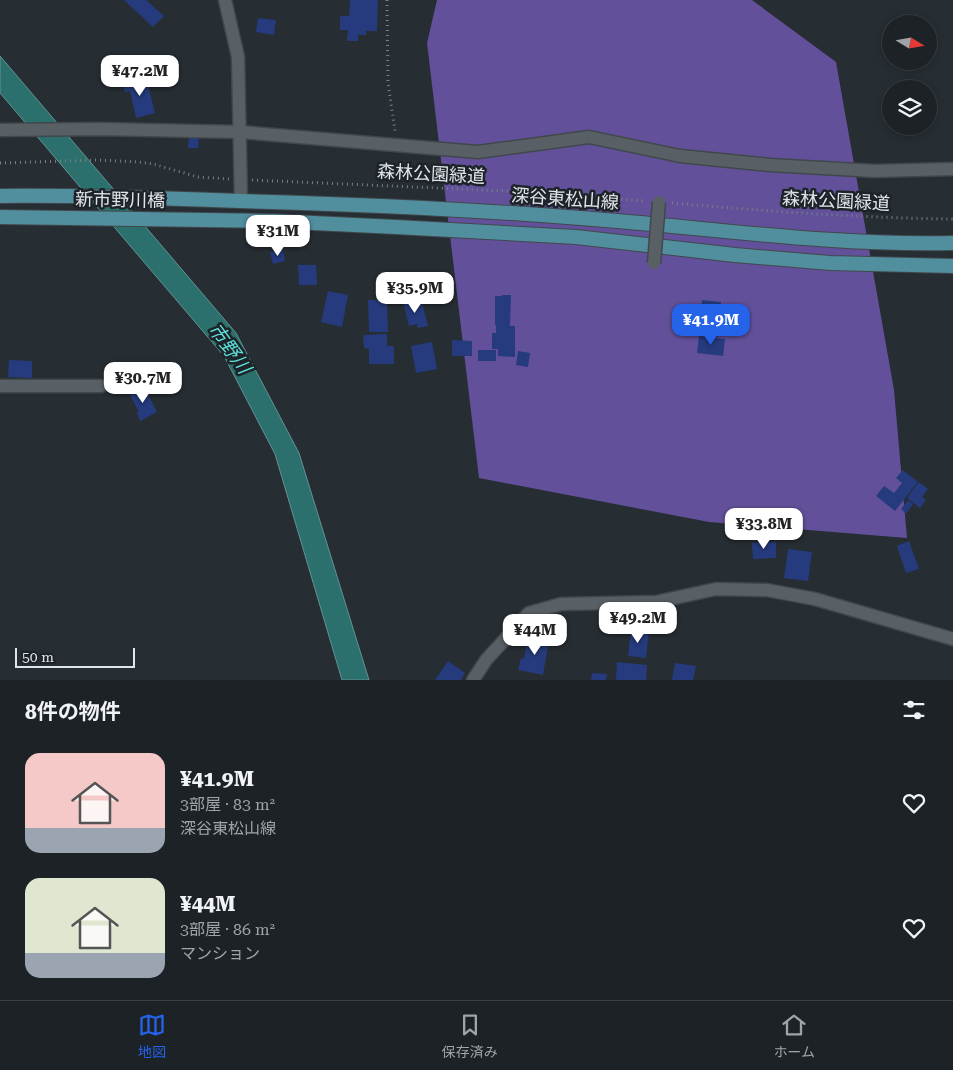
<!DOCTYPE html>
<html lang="ja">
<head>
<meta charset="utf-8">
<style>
  body { margin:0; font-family:"Roboto Serif","Noto Sans JP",serif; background:#252a2e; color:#f1f3f6; height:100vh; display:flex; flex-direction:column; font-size:19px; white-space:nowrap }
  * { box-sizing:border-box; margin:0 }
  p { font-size:16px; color:#a0a4a7 }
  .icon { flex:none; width:28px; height:28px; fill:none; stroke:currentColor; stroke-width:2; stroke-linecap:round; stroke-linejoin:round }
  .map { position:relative; height:680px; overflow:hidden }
  .drawer { display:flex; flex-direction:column; background:#1c2226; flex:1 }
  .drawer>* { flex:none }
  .needle { width:32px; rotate:101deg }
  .tools { position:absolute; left:882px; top:15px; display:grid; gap:10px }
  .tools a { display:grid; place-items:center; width:55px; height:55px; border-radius:50%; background:#1c2226; box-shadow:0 2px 8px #0003,0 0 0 1px #3a3f43; font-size:25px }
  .scale { position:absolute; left:15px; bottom:12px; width:120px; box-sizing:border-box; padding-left:5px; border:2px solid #e1e5e9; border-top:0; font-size:14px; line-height:18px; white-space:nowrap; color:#e1e5e9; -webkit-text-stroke:4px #1d2329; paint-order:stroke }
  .price { position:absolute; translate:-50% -42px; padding:0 11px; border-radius:10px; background:#fff; color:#222; font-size:16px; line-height:32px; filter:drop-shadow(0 1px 2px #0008) }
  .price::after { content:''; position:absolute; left:50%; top:30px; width:15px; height:11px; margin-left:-8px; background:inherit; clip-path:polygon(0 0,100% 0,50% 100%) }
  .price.selected { background:#2563eb; color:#fff }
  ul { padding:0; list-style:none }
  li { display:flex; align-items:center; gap:15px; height:125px; padding:0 25px }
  li span { display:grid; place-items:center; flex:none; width:140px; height:100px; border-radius:15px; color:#555 }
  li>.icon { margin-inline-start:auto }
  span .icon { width:60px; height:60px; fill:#fffc; stroke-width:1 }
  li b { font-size:21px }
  h2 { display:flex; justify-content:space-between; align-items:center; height:60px; padding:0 25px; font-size:21px }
  .tabs { display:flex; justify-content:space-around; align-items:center; height:70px; border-top:1px solid #3a3f43; background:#1c2226; font-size:14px; color:#a0a4a7 }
  .tabs a { display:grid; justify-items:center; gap:2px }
  .tabs .selected { color:#2563eb }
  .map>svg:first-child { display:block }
</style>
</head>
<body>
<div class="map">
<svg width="953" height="680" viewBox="0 0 953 680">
  <rect width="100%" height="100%" fill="#262d33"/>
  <!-- forest -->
  <polygon fill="#62519a" points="437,0 752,0 836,62 894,390 907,538 709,522 479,478 427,43"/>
  <!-- water -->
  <polygon fill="#2b706c" stroke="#629392" points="0,56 236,333 299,453 369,680 342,680 275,454 224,356 0,93"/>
  <!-- building -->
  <g fill="#263b7d">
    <polygon points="124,0 146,0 164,16 153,27"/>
    <polygon points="350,0 378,0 377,31 366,31 366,35 358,35 358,41 347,41 348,30 340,30 340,16 349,16"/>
    <polygon points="258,18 276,20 274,35 256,32"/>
    <polygon points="146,77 155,113 136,118 130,91 125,92 123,83"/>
    <polygon points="189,136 199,137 198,148 188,148"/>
    <polygon points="283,250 285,261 273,264 270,252"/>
    <polygon points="298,265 316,265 317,285 299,285"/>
    <polygon points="328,291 348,295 342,327 321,322"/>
    <polygon points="502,295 511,295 510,326 515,326 515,357 498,356 498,349 492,349 492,333 496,333 496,325 495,325 495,296 502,296"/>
    <polygon points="413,299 415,305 422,303 428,326 418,328 417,324 409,326 403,302"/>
    <polygon points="368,300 387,300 388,332 369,332"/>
    <polygon points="702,300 721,302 718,337 698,335"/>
    <polygon points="387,334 387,346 394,346 394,364 369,364 369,349 364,348 363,335"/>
    <polygon points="699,336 725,339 723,356 697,353"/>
    <polygon points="452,340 472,341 472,356 452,356"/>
    <polygon points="432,342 437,369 416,373 411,346"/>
    <rect x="478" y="350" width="18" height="11"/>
    <polygon points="518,351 530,353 528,367 516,365"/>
    <polygon points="9,360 32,361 32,378 8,377"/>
    <polygon points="144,387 157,412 140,421 137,413 139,412 130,395"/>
    <polygon points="903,470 918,482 895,511 876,496 884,486 894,493 902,483 896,478"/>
    <polygon points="919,482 928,489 922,497 926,500 920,508 907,498"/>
    <polygon points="908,500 913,504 906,514 901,509"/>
    <polygon points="909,541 919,569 906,573 897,546"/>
    <polygon points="776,542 776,558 753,559 752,543"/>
    <polygon points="788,549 812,552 808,581 784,578"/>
    <polygon points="631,629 649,631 646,658 628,656"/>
    <polygon points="528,636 549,640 543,675 518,670 521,658 524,659"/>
    <polygon points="448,661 465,673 461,680 435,680"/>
    <polygon points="617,662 647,665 646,680 616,680"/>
    <polygon points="675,663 696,666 693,680 672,680"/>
    <polygon points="592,673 607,674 606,680 591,680"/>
  </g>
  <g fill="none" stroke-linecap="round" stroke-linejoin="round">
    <!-- minor casing -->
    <g stroke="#41484c" stroke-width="15">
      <g id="minor">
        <polyline points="225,0 238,57 241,201"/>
        <polyline points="0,130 101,129 240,132 478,152 589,137 680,156 770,165 875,171 953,169"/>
        <polyline points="0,386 101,386"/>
        <polyline points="473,680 486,660 529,613 561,604 656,602 716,589 767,590 815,599 953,639"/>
      </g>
    </g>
    <!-- primary casing -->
    <g stroke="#41484c" stroke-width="16">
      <g id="primary">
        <path d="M0 196C80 195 160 198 240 201 353 204 467 209 580 218 704 227 828 246 953 243"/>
        <polyline points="0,217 272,221 396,227 576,237 735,255 830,263 953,266"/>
      </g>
    </g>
    <!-- path -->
    <g stroke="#797f84" stroke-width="3" stroke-dasharray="1 4" stroke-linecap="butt">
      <polyline points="387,0 388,83 395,131"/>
      <polyline points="0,163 97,160 139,162 153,164 198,177 229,179"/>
      <polyline points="252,180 529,192 646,201"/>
      <path d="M672 203C765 211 859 218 953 219"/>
    </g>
    <!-- minor -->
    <use href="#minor" stroke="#586066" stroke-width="12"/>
    <!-- primary -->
    <use href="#primary" stroke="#518f9f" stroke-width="14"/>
    <!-- minor-bridge casing -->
    <g stroke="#41484c" stroke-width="15" stroke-linecap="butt">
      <polyline id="minor-bridge" points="654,263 659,202"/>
    </g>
    <!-- minor-bridge -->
    <use href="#minor-bridge" stroke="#586066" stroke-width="12"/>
  </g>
  <g text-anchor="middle" stroke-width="5" stroke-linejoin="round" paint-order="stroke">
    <!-- street labels -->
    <g font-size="18" fill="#e1e5e9" stroke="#1d2329">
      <text transform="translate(431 174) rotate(3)" y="6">森林公園緑道</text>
      <text transform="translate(565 199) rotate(4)" y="6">深谷東松山線</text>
      <text transform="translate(120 200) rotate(1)" y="6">新市野川橋</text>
      <text transform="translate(836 201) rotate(3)" y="6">森林公園緑道</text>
    </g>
    <!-- water labels -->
    <g font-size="19" font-style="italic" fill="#5ce1da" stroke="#1d2329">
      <text transform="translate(230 348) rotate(54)" y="7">市野川</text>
    </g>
  </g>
</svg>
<div class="tools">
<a><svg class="needle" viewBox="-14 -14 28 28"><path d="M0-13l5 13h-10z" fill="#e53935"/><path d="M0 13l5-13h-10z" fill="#a0a4a7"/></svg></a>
<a><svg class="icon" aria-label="layers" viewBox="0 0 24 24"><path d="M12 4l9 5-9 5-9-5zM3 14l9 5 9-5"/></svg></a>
</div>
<div class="scale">50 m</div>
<b class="price" style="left:140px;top:97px">¥47.2M</b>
<b class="price" style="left:278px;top:257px">¥31M</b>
<b class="price" style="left:415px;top:314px">¥35.9M</b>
<b class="price selected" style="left:711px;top:346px">¥41.9M</b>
<b class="price" style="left:143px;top:404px">¥30.7M</b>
<b class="price" style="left:764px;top:550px">¥33.8M</b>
<b class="price" style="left:638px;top:644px">¥49.2M</b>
<b class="price" style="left:535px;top:656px">¥44M</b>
</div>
<section class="drawer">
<h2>8件の物件<svg class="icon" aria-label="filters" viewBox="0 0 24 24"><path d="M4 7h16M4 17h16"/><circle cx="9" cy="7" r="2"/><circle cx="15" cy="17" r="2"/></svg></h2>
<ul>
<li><span style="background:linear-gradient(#f6c9c9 75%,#9aa5b1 0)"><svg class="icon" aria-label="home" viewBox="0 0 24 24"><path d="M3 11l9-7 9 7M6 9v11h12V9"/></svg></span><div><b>¥41.9M</b><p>3部屋 · 83 m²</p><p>深谷東松山線</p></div><svg class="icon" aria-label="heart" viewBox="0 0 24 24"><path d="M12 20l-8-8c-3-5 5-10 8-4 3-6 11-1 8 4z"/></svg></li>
<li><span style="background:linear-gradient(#dfe7d0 75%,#9aa5b1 0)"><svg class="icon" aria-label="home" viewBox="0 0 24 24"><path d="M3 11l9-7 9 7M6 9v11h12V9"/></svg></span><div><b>¥44M</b><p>3部屋 · 86 m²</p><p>マンション</p></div><svg class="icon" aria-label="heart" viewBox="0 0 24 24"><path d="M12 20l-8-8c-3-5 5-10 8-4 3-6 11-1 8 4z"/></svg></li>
</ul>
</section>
<nav class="tabs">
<a class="selected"><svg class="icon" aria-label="map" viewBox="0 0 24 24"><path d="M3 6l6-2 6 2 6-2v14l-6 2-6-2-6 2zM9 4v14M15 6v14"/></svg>地図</a>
<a><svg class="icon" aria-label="saved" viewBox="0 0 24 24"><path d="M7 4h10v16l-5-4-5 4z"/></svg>保存済み</a>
<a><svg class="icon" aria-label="home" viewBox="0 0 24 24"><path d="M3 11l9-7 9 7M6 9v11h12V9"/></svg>ホーム</a>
</nav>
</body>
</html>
